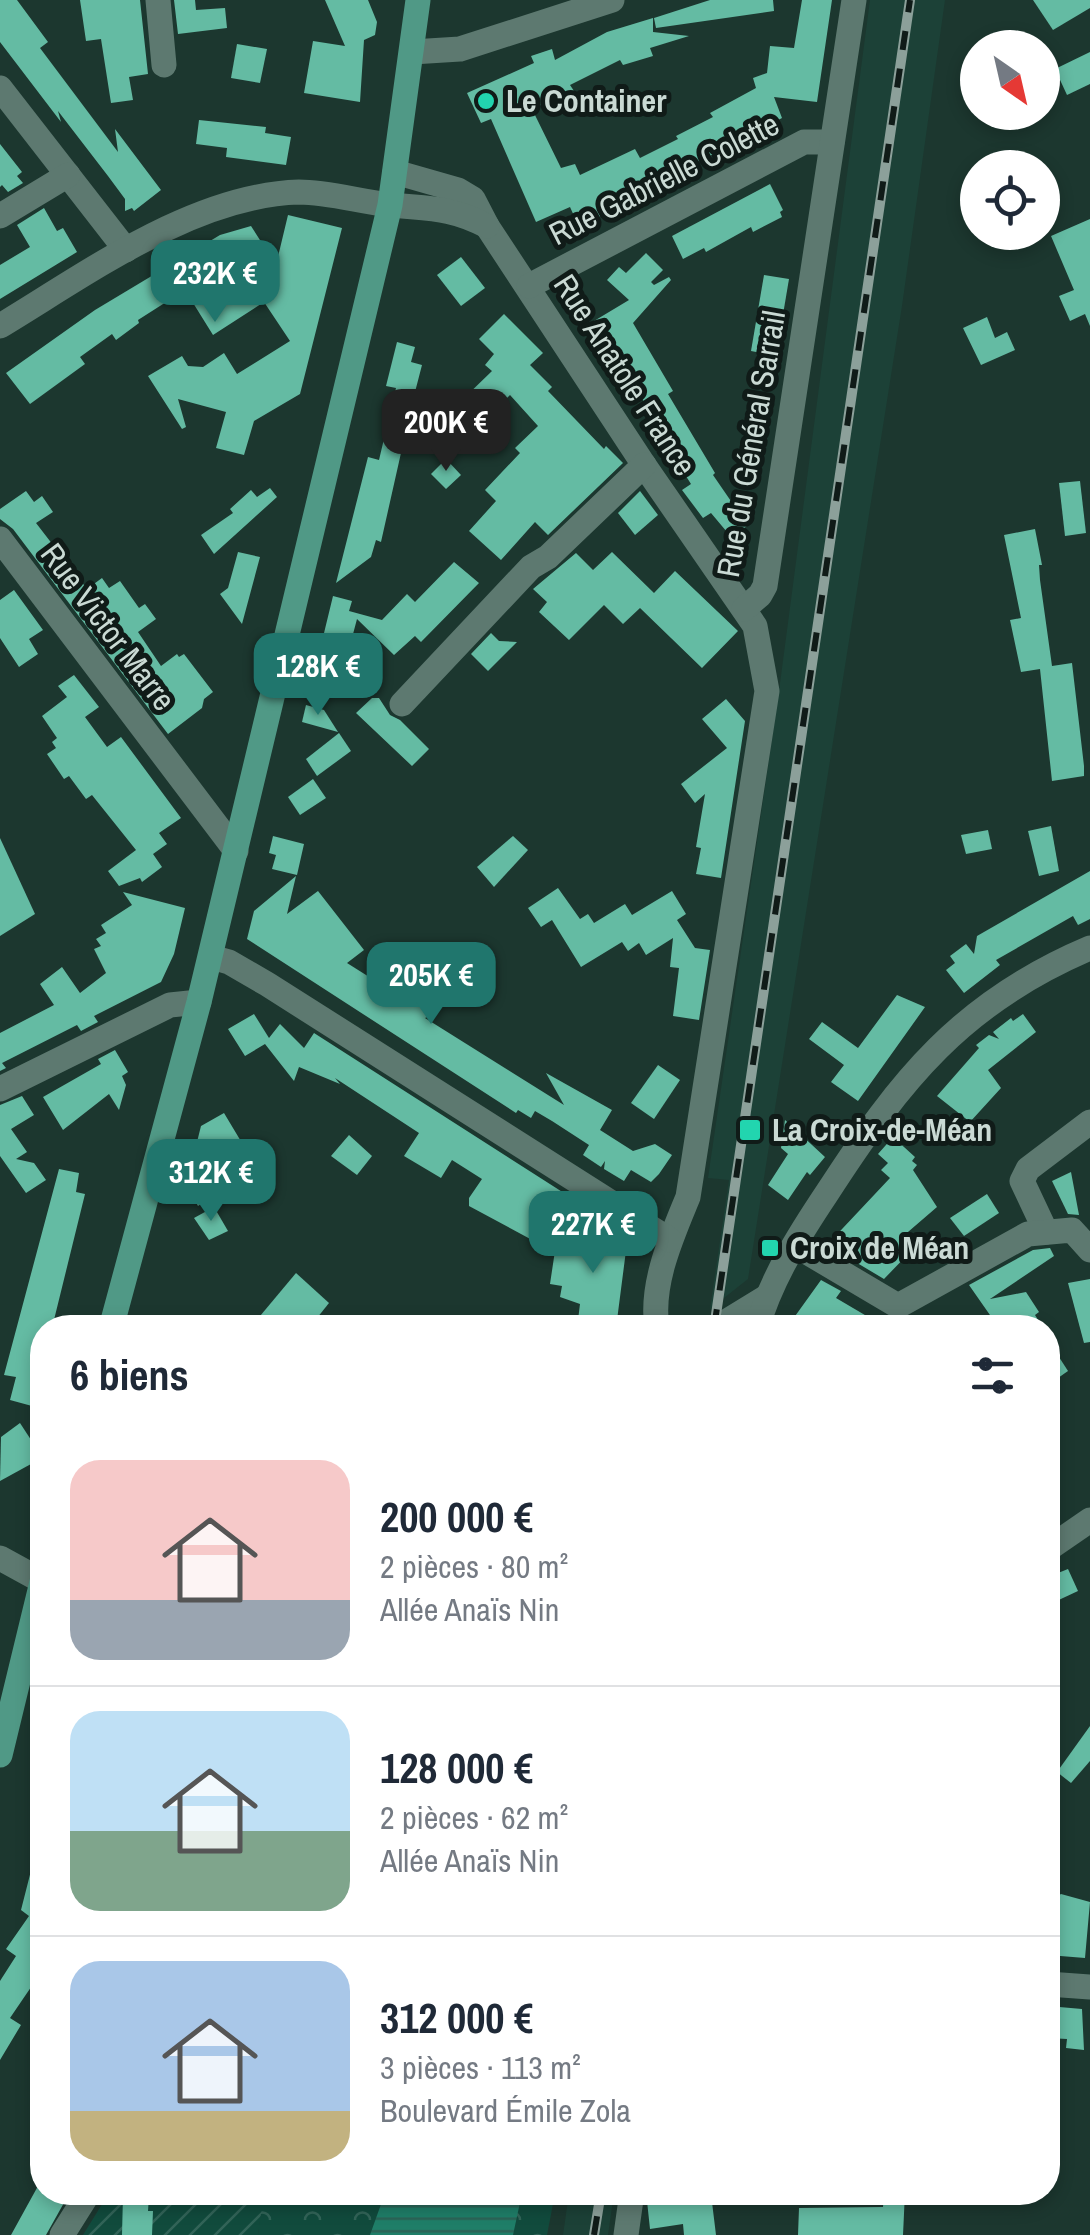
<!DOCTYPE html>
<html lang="fr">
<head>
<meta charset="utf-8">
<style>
  body { margin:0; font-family:"Archivo Narrow",sans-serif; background:#f2f2f3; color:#1f2937; height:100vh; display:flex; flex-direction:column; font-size:38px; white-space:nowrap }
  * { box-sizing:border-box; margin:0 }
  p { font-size:32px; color:#747a83 }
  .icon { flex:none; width:55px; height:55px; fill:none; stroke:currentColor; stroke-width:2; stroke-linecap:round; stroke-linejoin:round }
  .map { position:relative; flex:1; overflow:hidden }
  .sheet { position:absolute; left:30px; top:1315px; width:1030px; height:890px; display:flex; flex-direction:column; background:#fff; border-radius:40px; box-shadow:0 5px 15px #0003 }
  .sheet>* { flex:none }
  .needle { width:65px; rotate:146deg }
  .buttons { position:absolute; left:960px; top:30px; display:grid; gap:20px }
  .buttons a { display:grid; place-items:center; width:100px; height:100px; border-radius:50%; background:#fff; box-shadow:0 5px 15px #0003; font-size:50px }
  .price { position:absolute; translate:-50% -85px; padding:0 22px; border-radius:20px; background:#20766d; color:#fff; font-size:32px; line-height:65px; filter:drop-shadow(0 2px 5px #0008) }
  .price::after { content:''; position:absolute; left:50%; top:60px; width:30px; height:22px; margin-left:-15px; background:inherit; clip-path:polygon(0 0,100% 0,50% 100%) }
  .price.current { background:#222; color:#fff }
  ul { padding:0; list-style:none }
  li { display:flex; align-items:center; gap:30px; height:250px; padding:0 40px }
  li+li { border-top:2px solid #e0e1e3 }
  li span { display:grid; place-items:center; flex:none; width:280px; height:200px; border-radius:30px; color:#555 }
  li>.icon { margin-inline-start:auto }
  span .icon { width:120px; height:120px; fill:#fffc; stroke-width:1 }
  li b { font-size:42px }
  h2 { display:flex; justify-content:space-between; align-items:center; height:120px; padding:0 40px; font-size:42px }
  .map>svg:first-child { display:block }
</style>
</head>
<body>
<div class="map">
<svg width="1090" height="2235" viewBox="0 0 1090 2235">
  <defs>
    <pattern id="park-crowns" width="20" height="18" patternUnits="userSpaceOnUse" patternTransform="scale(2.5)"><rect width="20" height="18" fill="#114b3d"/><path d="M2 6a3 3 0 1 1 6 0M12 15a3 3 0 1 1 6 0" fill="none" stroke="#326458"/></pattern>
    <pattern id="garden-furrows" width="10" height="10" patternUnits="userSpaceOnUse" patternTransform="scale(2.5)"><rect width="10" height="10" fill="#114b3d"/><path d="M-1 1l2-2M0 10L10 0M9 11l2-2" fill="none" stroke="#326458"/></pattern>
    <pattern id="water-rules" width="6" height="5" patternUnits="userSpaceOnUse" patternTransform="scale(2.5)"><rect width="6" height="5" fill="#1f7e68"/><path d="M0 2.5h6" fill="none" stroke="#2c6356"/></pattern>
  </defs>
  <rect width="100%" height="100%" fill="#1c372f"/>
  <!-- built -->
  <g fill="#1c4137">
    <polygon points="870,0 945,0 902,306 748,1279 710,1309 729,1180 708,1178 779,691"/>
    <polygon points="569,2193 614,2193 608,2235 563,2235"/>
  </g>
  <!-- park -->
  <polygon fill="url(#park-crowns)" points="263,2193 555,2193 547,2235 258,2235"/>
  <!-- garden -->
  <polygon fill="url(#garden-furrows)" points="109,2193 242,2193 242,2199 263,2200 258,2235 83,2235"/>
  <!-- water -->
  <polygon fill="url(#water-rules)" points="385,2193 385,2192 522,2193 513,2235 370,2235"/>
  <!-- building -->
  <g fill="#64bba3">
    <polygon points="0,0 17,0 48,42 40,48 118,152 115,129 161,190 134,211 132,208 125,211 125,199 108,176 58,111 61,122 0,42"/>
    <polygon points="80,0 140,0 148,74 129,77 133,100 111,103 101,39 86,41"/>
    <polygon points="174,0 195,0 196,10 225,8 227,28 178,34"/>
    <polygon points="325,0 368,0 377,22 375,35 364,40 360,102 304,93 313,41 345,46"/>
    <polygon points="710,0 773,0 774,11 656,28 654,18"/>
    <polygon points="802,0 832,0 817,102 774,97 782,118 673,175 672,173 636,192 639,196 579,227 570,207 536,222 491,119 481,123 467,93 534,63 531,56 552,49 555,60 607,32 653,18 653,32 689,36 650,48 653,56 623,65 620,60 570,85 574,91 532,109 561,168 575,164 580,175 635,149 640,158 678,139 676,136 713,117 710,113 756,88 753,78 767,73 770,46 794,48"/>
    <polygon points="1033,0 1090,0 1090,8 1053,30"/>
    <polygon points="237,44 267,49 260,83 231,78"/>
    <polygon points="1090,52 1090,84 1067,95 1055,69"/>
    <polygon points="199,120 266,127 265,133 291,137 286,165 226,157 227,148 196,144"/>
    <polygon points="0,144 22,172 17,176 23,183 8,192 2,185 0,187"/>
    <polygon points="770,184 783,210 780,212 782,217 753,232 751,227 706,252 704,248 683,259 672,236"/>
    <polygon points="44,208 57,231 63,228 77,252 0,299 0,265 30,247 17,225"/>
    <polygon points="288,215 342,228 300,394 254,421 244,455 216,448 226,412 178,399 186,427 182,429 148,376 182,356 188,366 203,367 224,353 237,374 290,341 264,302 213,335 185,290 138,320 139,323 116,340 112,334 80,357 85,364 30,404 6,373 95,310 220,235 251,226 276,265"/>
    <polygon points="1090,219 1090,326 1085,314 1070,321 1059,296 1074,290 1051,236"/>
    <polygon points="646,253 663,270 651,282 654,285 669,277 671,280 633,323 673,391 668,394 715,473 713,475 735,507 739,503 753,521 732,538 711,513 703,518 682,490 691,484 677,462 680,460 594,321 629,300 607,280 619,267 626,273"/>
    <polygon points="461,257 485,288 461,306 437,275"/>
    <polygon points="764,275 789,279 776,356 751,351"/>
    <polygon points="504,314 543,353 530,365 552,387 548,391 604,449 606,446 623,463 548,535 535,522 501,560 469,531 496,501 485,490 520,453 515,448 538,426 510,395 455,450 417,410 407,448 403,444 381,542 376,540 371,557 336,583 368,457 379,460 396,388 386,386 397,342 415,347 411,362 422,365 415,392 459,403 492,371 485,365 494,354 479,339"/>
    <polygon points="987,317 995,338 1007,332 1015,350 981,365 963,328"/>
    <polygon points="446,459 461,475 446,489 431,474"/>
    <polygon points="1080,481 1086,533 1065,536 1059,483"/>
    <polygon points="270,488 277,497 214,554 201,535 233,513 230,509 251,490 257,497"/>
    <polygon points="26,491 34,502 42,496 53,512 36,523 87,589 102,578 109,588 120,581 139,608 145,604 156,619 138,632 161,666 177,654 179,657 184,654 213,692 204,699 202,708 168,734 13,529 0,519 0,509"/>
    <polygon points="640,491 658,515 635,535 618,513"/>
    <polygon points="1035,529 1042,565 1039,565 1040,580 1052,666 1072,663 1084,766 1084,776 1052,781 1040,669 1021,672 1010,620 1021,618 1004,535"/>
    <polygon points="238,552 260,557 242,624 220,594 228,588"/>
    <polygon points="612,552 654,593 675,571 738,631 702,668 640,608 623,624 604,605 569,640 539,612 547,602 533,589 576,553 593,570"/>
    <polygon points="454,562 479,583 421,642 415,636 394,655 357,619 343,672 316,666 333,596 352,601 349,611 382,620 407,594 415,602"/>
    <polygon points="14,590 43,630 29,639 38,654 19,667 0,638 0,600"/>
    <polygon points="491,633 499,641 517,642 488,671 471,654"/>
    <polygon points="74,675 99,707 85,717 107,747 121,737 181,818 159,833 167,844 153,854 162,867 142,882 140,878 119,886 108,871 136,850 92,795 86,799 69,776 64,779 47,754 56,748 52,742 57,738 42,716 67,697 58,686"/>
    <polygon points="372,698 379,698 390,715 400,720 429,749 412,766 356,713"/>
    <polygon points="726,699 745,721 721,878 696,874 701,848 696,847 705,794 695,803 681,784 727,748 702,719"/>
    <polygon points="306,705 324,710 338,732 302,722"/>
    <polygon points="339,733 351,751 317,776 306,759"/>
    <polygon points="313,779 326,798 300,815 288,797"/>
    <polygon points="1051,826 1059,871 1039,876 1028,831"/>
    <polygon points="988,830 992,849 966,854 961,835"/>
    <polygon points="273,836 304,844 297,875 272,869 276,855 269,853"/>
    <polygon points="513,836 528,850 494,887 477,867"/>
    <polygon points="0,838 35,914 0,936"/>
    <polygon points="1090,871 1090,919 1078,925 1073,916 996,960 1000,965 964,993 946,970 955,963 950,956 966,944 974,954 977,936"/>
    <polygon points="296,876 287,914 318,891 364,950 347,963 401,997 424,988 437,1013 425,1018 564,1105 546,1073 612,1110 600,1130 633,1151 655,1144 672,1155 659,1174 651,1182 631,1170 624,1181 604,1169 605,1161 601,1167 583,1155 589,1145 552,1121 535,1111 531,1118 518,1110 516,1113 247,939 254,911"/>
    <polygon points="558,888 580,919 588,914 594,923 625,904 632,915 672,891 686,914 677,920 695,948 710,950 699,1020 673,1016 679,968 670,967 673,938 646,955 639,943 628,951 622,942 581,967 552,920 541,927 528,908"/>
    <polygon points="123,892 185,908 174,954 161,982 94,1016 98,1022 81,1031 77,1025 2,1063 6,1068 0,1071 0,1033 54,1005 40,984 62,967 80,993 106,973 94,949 101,946 96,939 106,933 101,925 132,905"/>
    <polygon points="897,995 925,1007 858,1101 831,1082 844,1065 809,1039 822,1022 858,1048"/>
    <polygon points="254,1014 269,1038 280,1024 304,1048 314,1033 578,1202 547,1248 469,1206 469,1198 482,1179 452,1160 441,1178 404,1156 419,1133 335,1078 340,1084 299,1067 294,1081 265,1044 245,1056 228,1029"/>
    <polygon points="1023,1014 1036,1032 988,1070 1001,1088 970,1122 937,1096 979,1048 976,1045 989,1035 999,1039 993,1032 1011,1018 1013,1021"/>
    <polygon points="115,1050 128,1072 122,1076 126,1085 119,1110 109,1094 63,1130 43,1097 101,1064 98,1059"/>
    <polygon points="658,1065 680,1080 654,1119 631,1103"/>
    <polygon points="22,1096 34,1115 11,1129 27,1152 16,1159 34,1163 46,1180 26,1193 0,1156 0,1105"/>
    <polygon points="224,1113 251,1158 218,1176 225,1187 198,1206 186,1185 200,1147 197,1142 201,1126"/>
    <polygon points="785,1120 825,1157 810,1175 807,1172 788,1200 768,1185 788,1154 781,1148"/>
    <polygon points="349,1135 372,1156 357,1175 331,1156"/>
    <polygon points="893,1137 915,1157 912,1161 917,1165 913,1170 937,1207 901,1238 912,1250 884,1279 827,1245 890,1178 881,1170 888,1163 878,1154"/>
    <polygon points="59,1169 79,1173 76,1192 85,1194 52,1328 42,1328 42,1365 32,1406 10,1400 16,1377 4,1375"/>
    <polygon points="1071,1172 1079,1215 1068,1214 1052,1181"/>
    <polygon points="987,1194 999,1213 964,1236 950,1218"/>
    <polygon points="214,1207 228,1231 209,1240 194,1218"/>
    <polygon points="599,1216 628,1235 616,1328 577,1328 580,1304 560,1297 562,1286 550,1284 556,1244 595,1250"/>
    <polygon points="1050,1248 1054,1256 990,1299 1026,1292 1039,1312 1035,1315 1043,1328 999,1328 969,1285 1033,1250"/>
    <polygon points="296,1273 329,1303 309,1328 250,1328"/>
    <polygon points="1090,1279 1090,1342 1084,1343 1068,1283"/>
    <polygon points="821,1280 841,1291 836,1298 887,1328 805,1328 793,1319"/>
    <polygon points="1048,1340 1068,1371 1048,1385"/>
    <polygon points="20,1423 35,1446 31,1464 0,1481 1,1437"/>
    <polygon points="1068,1569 1078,1591 1048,1605 1048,1577"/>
    <polygon points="1090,1726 1090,1761 1071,1783 1057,1772"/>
    <polygon points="36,1851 42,1852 42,1971 10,2018 21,2025 0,2060 0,1981 16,1956 6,1949 29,1916 21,1910"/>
    <polygon points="1061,1894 1090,1902 1085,1958 1048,1955 1048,1906 1052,1907 1056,1897"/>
    <polygon points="1048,2006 1082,2009 1084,2050 1066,2048 1067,2039 1048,2038"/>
    <polygon points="38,2186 42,2192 70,2192 46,2235 11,2235"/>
    <polygon points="884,2192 905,2192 903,2235 798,2235 799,2208 883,2207"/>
    <polygon points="711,2194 716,2235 684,2235 683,2224 650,2229 647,2201"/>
    <polygon points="123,2195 149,2196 148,2211 153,2211 152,2235 122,2235"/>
  </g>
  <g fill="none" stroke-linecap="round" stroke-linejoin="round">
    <!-- minor -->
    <g stroke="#5d7970" stroke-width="25">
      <polyline points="158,0 164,65"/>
      <polyline points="412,52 460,49 612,0"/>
      <polyline points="0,88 126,250"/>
      <path d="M395 172 458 190 473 199 487 226 644 465 755 626 767 691 688 1197C672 1236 650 1284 657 1328"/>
      <polyline points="0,216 68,175"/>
      <polyline points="529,286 804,142 832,142"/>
      <path d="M0 326C88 273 194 195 299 192 329 192 361 202 391 205 429 209 451 207 487 226"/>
      <polyline points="0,539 236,851"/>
      <polyline points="744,609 760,595 765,586 854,0"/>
      <polyline points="402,704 531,567 548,557 644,465"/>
      <polyline points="211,957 229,962 267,984 670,1240"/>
      <polyline points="0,1089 170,1005 199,1002"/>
      <polyline points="1046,1232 1022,1181 1028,1169 1090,1122"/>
      <polyline points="795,1245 898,1306 1028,1234 1072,1230 1090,1250"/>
      <polyline points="716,1328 765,1298"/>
      <path d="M757 1328C771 1279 799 1235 827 1193 900 1080 962 1002 1090 948"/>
      <polyline points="1048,1549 1090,1520"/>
      <polyline points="0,1558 42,1581"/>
      <polyline points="1048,1984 1090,1987"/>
      <polyline points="62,2235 89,2192"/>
      <polyline points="626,2235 632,2192"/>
    </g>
    <!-- major -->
    <g stroke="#509986" stroke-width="25">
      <polyline points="111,1328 199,1002 390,205 418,0"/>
      <polyline points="0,1755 42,1582"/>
    </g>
    <!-- rail casing -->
    <g stroke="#8ca09a" stroke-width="10">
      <g id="rail">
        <polyline points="714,1328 910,0"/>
        <polyline points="594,2235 601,2192"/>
      </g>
    </g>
    <!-- rail -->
    <use href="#rail" stroke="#101b18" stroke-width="6" stroke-dasharray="19" stroke-linecap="butt"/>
  </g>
  <!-- markers -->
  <g fill="#22d5af" stroke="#101b18" stroke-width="4">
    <circle cx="486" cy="101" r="10"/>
    <rect x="738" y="1118" width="24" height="24" rx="5"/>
    <rect x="760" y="1238" width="20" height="20" rx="5"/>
  </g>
  <g text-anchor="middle" stroke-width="10" stroke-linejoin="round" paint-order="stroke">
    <!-- poi labels -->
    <g font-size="32" font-weight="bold" fill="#cadad4" stroke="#101b18" text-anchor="start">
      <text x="506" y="112">Le Container</text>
      <text x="772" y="1141">La Croix-de-Méan</text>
      <text x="790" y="1259">Croix de Méan</text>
    </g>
    <!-- street labels -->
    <g font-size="32" fill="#cadad4" stroke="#101b18">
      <text transform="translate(664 179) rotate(-27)" y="11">Rue Gabrielle Colette</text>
      <text transform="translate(625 375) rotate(57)" y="11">Rue Anatole France</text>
      <text transform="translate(751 444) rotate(-80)" y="11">Rue du Général Sarrail</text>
      <text transform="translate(108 627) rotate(53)" y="11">Rue Victor Marre</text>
    </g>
  </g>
</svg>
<div class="buttons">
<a><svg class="needle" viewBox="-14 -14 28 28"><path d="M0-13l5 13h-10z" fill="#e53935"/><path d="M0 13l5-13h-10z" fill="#747a83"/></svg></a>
<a><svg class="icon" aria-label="locate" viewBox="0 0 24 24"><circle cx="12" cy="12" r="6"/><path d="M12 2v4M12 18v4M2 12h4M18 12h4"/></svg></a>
</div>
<b class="price" style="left:215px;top:325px">232K €</b>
<b class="price current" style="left:446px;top:474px">200K €</b>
<b class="price" style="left:318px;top:718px">128K €</b>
<b class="price" style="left:431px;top:1027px">205K €</b>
<b class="price" style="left:211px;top:1224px">312K €</b>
<b class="price" style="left:593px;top:1276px">227K €</b>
<section class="sheet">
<h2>6 biens<svg class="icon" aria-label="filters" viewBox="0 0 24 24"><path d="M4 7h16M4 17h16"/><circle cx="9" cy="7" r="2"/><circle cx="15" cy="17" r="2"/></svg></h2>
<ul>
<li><span style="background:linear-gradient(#f6c9c9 70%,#9aa5b1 0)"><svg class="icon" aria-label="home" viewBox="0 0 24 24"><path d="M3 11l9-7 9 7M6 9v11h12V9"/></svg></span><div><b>200 000 €</b><p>2 pièces · 80 m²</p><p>Allée Anaïs Nin</p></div></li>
<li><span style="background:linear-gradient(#bfe0f5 60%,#7fa58c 0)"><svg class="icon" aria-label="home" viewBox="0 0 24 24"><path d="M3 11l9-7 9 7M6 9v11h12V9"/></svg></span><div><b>128 000 €</b><p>2 pièces · 62 m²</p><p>Allée Anaïs Nin</p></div></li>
<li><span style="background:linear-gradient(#a9c7e8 75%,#c2b280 0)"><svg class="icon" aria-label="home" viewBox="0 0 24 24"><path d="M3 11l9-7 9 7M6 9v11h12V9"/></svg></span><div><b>312 000 €</b><p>3 pièces · 113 m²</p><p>Boulevard Émile Zola</p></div></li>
</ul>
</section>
</div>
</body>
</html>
